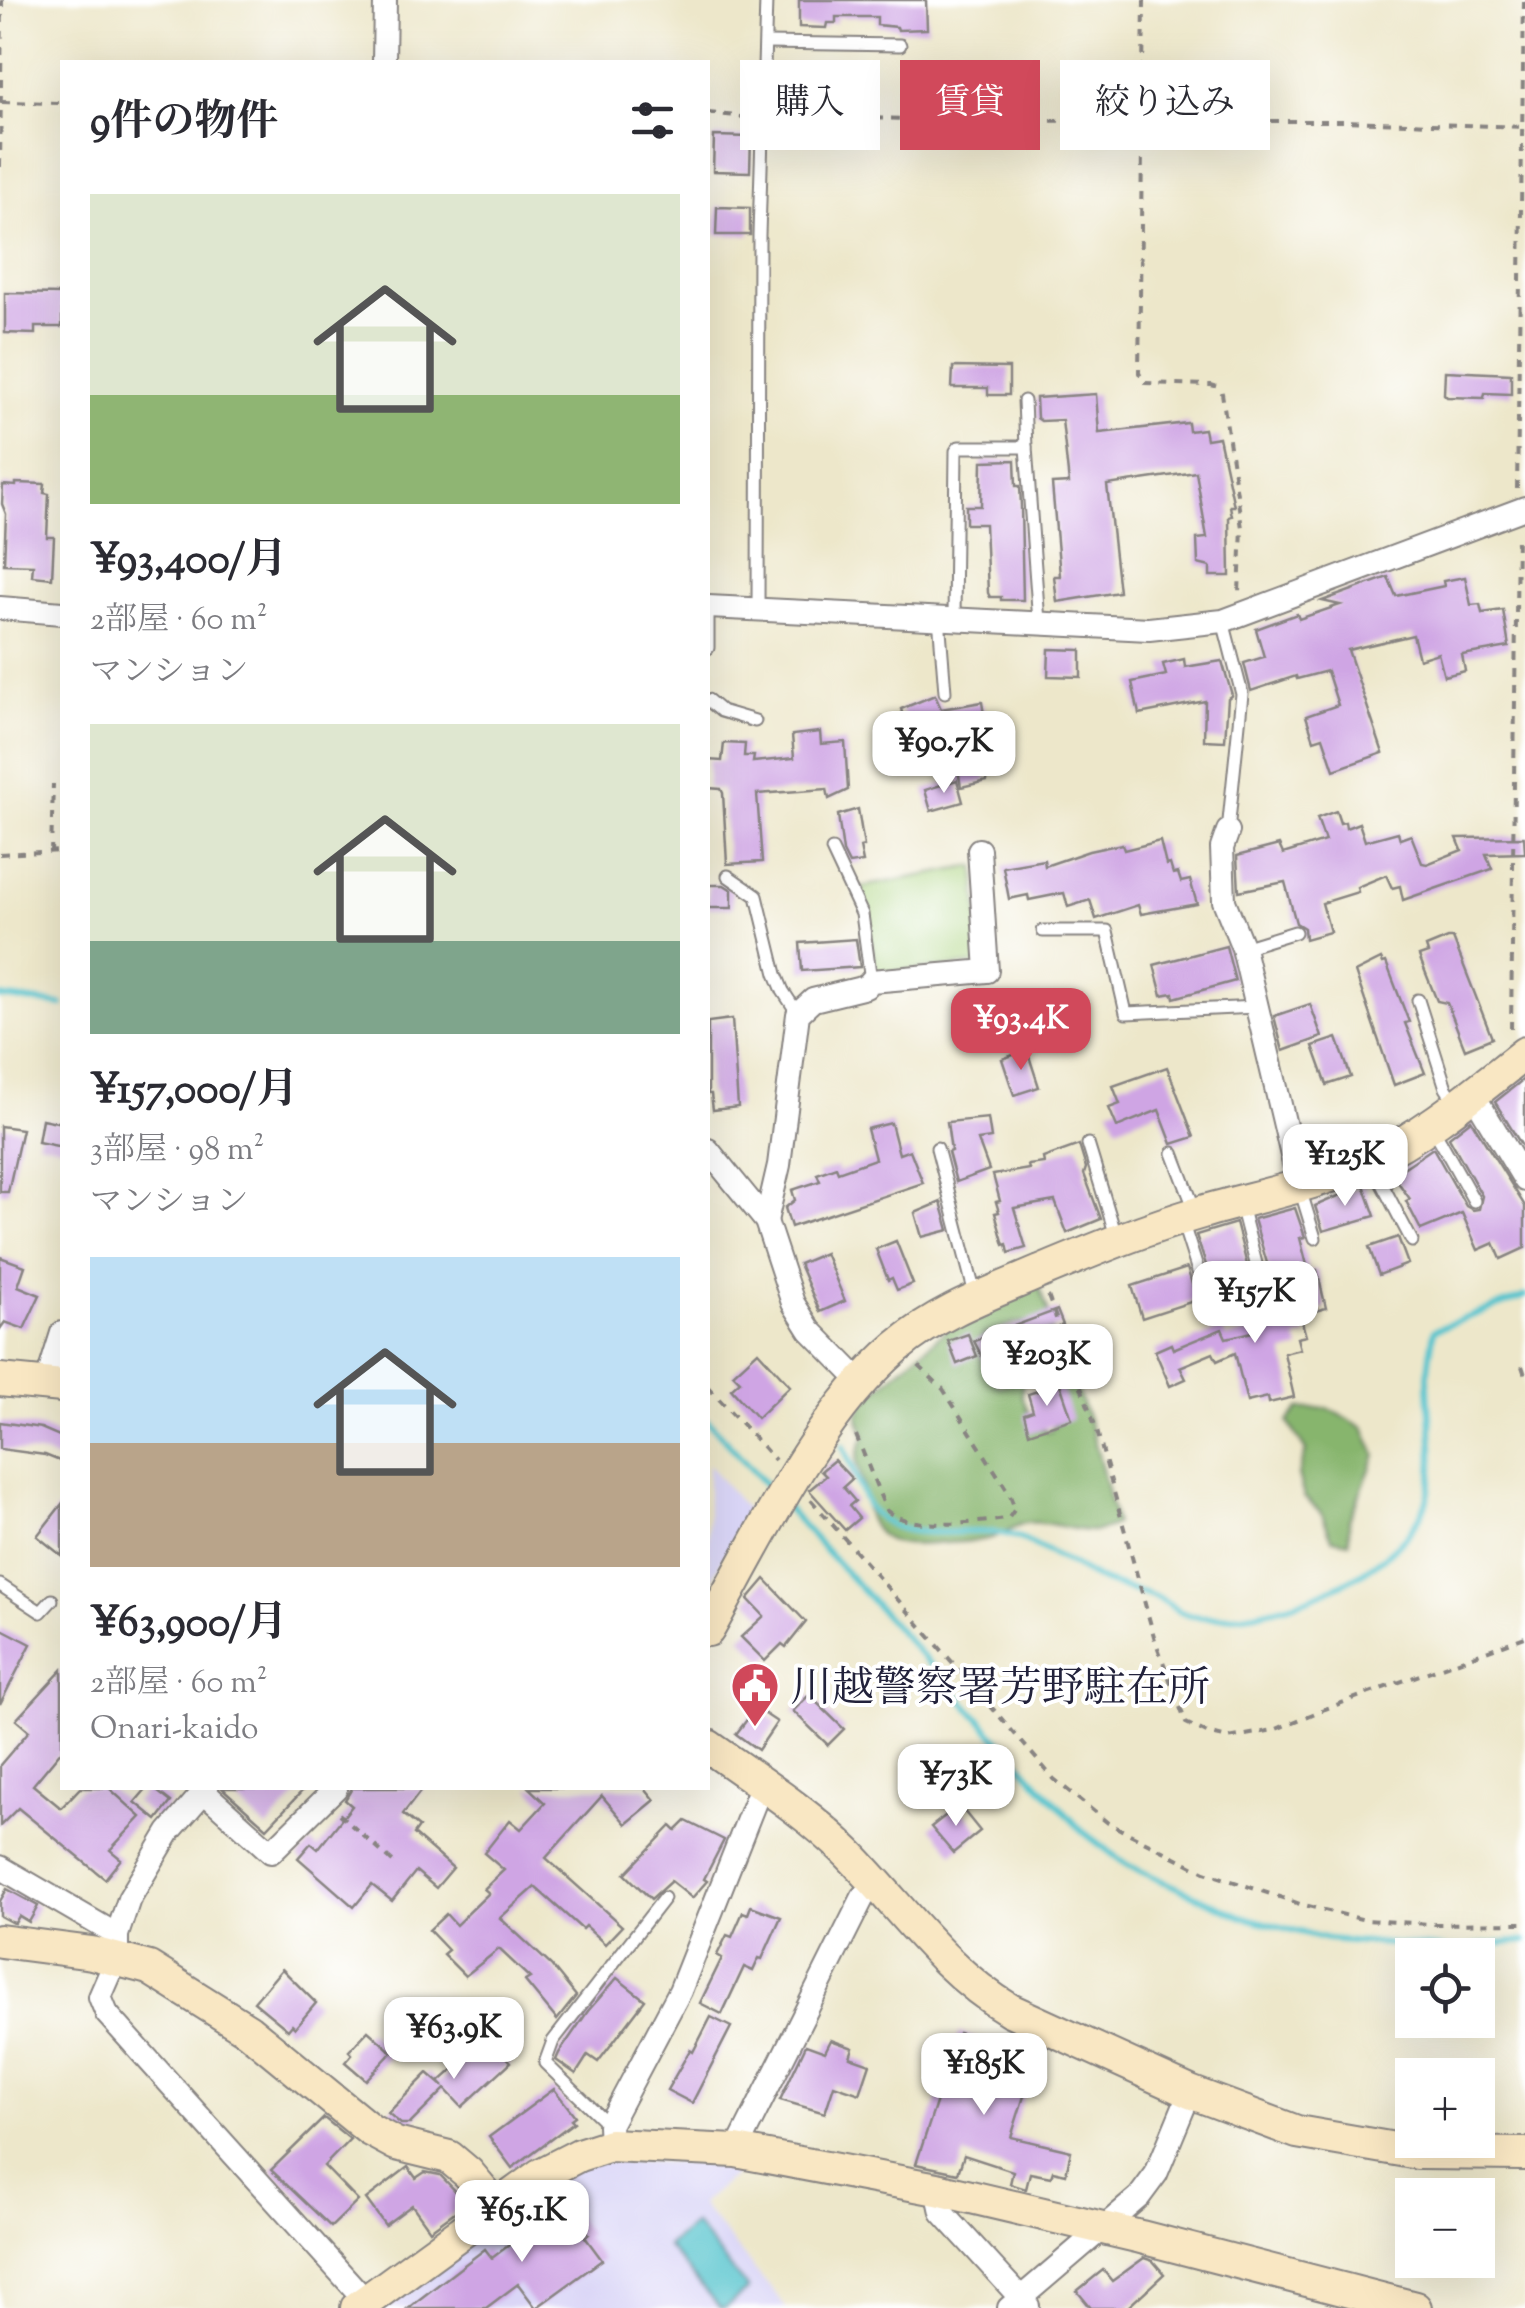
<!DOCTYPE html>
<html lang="ja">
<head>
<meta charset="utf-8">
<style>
  body { margin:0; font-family:"Sorts Mill Goudy","Noto Serif JP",serif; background:#f7f7f7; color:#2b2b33; height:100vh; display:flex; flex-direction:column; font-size:38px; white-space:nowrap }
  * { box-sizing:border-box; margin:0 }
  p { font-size:32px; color:#7c7c81 }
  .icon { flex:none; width:55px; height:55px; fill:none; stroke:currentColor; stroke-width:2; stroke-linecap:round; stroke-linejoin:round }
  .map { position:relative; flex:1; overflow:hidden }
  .details { position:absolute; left:60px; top:60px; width:650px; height:1730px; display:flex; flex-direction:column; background:#fff; border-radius:0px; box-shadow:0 10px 40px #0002 }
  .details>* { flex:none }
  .top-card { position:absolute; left:740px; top:60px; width:635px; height:90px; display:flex; gap:20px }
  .tools { position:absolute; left:1395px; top:1938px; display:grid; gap:20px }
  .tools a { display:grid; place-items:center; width:100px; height:100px; border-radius:0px; background:#fff; box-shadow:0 10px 40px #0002; font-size:50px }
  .price { position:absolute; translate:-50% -85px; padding:0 22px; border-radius:20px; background:#fff; color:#222; font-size:32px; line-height:65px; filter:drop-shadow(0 2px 5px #0008) }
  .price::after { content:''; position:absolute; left:50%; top:60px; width:30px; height:22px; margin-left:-15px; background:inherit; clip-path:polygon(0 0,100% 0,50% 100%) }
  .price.selected { background:#d1495b; color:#fff }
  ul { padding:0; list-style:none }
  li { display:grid; align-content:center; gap:20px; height:530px; padding:0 30px }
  li span { display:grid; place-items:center; height:310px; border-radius:0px; color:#555 }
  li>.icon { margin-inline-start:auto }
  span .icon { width:180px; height:180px; fill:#fffc; stroke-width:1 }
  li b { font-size:42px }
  h2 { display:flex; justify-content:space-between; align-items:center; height:120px; padding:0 30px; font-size:42px }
  .chip { padding:0 35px; border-radius:0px; background:#fff; box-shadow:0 10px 40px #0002; font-size:35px; line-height:90px }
  .chip.selected { background:#d1495b; color:#fff }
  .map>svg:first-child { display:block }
</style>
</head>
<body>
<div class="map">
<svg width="1525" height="2308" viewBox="0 0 1525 2308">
  <rect width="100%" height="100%" fill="#fff"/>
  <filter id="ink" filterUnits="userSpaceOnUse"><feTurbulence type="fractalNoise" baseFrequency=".01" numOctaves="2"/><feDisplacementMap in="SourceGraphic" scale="20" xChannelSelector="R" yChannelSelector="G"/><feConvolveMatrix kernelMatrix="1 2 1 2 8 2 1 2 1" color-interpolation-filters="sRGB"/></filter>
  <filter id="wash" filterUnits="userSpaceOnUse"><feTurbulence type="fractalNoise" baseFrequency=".0048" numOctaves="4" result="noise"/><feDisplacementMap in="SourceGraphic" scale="40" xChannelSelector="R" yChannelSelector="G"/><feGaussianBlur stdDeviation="2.25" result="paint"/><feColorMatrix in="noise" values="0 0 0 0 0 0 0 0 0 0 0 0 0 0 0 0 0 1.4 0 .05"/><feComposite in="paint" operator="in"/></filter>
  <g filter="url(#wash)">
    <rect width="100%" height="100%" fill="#ede7ca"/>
    <!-- built -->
    <g fill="#dad6f7">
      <polygon points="708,1464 749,1513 708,1585"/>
      <polygon points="597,2161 706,2163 741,2170 700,2204 787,2308 376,2308 555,2179"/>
    </g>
    <!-- green -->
    <polygon fill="#aad37e" stroke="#667a5c" stroke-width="2.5" points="975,866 982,964 877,973 861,887"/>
    <!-- forest -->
    <g fill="#87b56d" stroke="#546c54" stroke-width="2.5">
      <path d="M1037 1283 1048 1310 1053 1345 1042 1349 1039 1344 1041 1332 1037 1322 1015 1323 983 1335C982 1355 979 1374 999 1386L1022 1380V1396L1033 1423 1049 1432 1064 1417 1051 1367 1057 1361C1090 1395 1102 1477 1116 1524 1088 1542 1057 1519 1026 1523 1014 1525 1003 1535 991 1538 977 1542 960 1542 945 1543 900 1547 867 1548 864 1493 862 1462 849 1471 865 1435L858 1416 866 1399 947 1329 985 1310 999 1307 1013 1294Z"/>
      <polygon points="1328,1408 1364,1428 1376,1455 1349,1520 1349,1542 1332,1539 1322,1514 1304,1497 1298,1475 1306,1451 1288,1422 1299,1409"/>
    </g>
    <!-- water -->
    <polygon fill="#57c4ce" stroke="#3c7384" stroke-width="2.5" points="694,2224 748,2289 725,2308 720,2308 667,2246"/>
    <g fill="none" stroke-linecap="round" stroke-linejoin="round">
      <!-- stream -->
      <g stroke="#57c4ce" stroke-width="6">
        <polyline points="0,997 62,1005"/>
        <polyline points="708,1421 774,1494"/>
        <path d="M843 1446C852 1462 862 1499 870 1509 905 1552 977 1519 1022 1539 1050 1551 1075 1567 1102 1581 1118 1588 1137 1590 1153 1596 1167 1601 1179 1615 1193 1616 1266 1625 1399 1578 1426 1503 1440 1463 1427 1417 1428 1375 1428 1360 1432 1345 1434 1330L1525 1296"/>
        <polyline points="786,1507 1082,1831 1127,1865 1243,1917 1327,1939 1448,1949 1525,1941"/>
      </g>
    </g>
    <g id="blocks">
      <!-- building -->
      <g fill="#cfa5e4">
        <polygon points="799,0 926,0 927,29 898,30 897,27 877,25 877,17 836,17 836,23 827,23 826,28 799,27"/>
        <polygon points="714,136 751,137 750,172 713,171"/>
        <polygon points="717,207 750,208 750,235 716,235"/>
        <polygon points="5,293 62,294 62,327 35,327 35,334 5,333"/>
        <polygon points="953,367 1009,368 1009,395 988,395 988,388 952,388"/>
        <polygon points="1445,371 1511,374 1511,394 1485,393 1484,398 1447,397 1444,394"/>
        <polygon points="1096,394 1099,433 1188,423 1189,431 1204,429 1206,439 1219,437 1234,506 1230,506 1232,516 1229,517 1230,576 1210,576 1210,567 1198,564 1197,539 1207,538 1196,472 1107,485 1119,592 1057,602 1054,576 1060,576 1052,484 1069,483 1062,420 1041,421 1037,418 1036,398"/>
        <polygon points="1015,460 1016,486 1020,486 1021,506 1023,600 1001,600 1001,597 990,597 988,593 985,524 966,524 966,506 981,506 982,461"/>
        <polygon points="16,483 45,484 44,493 49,494 47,537 54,537 52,578 32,576 33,565 4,564 6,514 2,504 3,485 16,486"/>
        <polygon points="1388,577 1396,596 1444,586 1443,581 1465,577 1471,605 1480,604 1482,613 1503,610 1509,647 1462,655 1465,671 1444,676 1438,653 1419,659 1413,635 1348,650 1383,753 1334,770 1323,737 1314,740 1306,716 1338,705 1327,671 1297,679 1296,676 1251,691 1244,663 1264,657 1256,629 1297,614 1299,619 1340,605 1322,601"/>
        <polygon points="1049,649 1081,650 1081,677 1048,676"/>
        <polygon points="1184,659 1185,667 1222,661 1232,695 1228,698 1225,741 1204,740 1205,701 1139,714 1132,682 1166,675 1163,664"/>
        <polygon points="935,695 941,709 982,702 989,747 981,748 987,781 961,787 952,734 914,752 901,709"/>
        <polygon points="820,732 821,744 845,742 848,790 829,799 827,789 757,794 762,862 727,864 723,793 721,789 708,788 708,760 722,761 724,743 745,744 744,756 754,756 753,762 794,758 792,735"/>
        <polygon points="957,780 963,802 931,811 925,790"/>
        <polygon points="858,809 864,846 860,847 863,862 849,864 843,852 838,815"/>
        <polygon points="1336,811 1340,823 1345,822 1346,828 1359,823 1365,841 1398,832 1400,839 1411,835 1422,863 1427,864 1462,850 1457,838 1524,837 1525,853 1486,854 1492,869 1403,900 1400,886 1392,888 1386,875 1357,887 1358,892 1322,903 1330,932 1305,939 1304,928 1296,923 1285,882 1239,891 1237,856 1279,845 1283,854 1325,841 1317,818"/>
        <polygon points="1160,841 1166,865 1170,864 1173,874 1178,873 1181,882 1190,880 1197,904 1141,914 1138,905 1096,919 1090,900 1068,907 1064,893 1029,900 1028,895 1009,899 1003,867 1044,860 1045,866 1089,851 1122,844 1124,850"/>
        <polygon points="708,885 724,885 732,890 732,908 708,908"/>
        <polygon points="1448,938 1453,938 1492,1038 1465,1049 1447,1003 1437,1001 1419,956 1428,953 1426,947"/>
        <polygon points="856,939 860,967 802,971 800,943"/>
        <polygon points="1226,946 1235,981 1174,998 1173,993 1162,995 1154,965"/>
        <polygon points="1381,959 1383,963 1386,962 1409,1022 1405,1023 1425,1073 1394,1085 1355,972"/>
        <polygon points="1310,1004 1322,1037 1283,1051 1274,1016"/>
        <polygon points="732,1019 738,1107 713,1110 711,1094 708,1094 708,1022"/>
        <polygon points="1337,1038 1351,1077 1327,1085 1313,1046"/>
        <polygon points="1027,1050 1039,1087 1014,1095 1002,1059"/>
        <polygon points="1167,1067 1194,1137 1172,1144 1159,1110 1117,1127 1109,1108 1120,1104 1113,1086"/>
        <polygon points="1525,1078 1525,1151 1495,1102"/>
        <polygon points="988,1118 991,1138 978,1140 989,1170 956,1182 948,1152 951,1151 947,1122"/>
        <polygon points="42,1119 62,1123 62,1147 38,1142"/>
        <polygon points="1471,1120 1525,1206 1525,1248 1501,1259 1494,1243 1478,1250 1462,1213 1421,1230 1406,1201 1410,1199 1393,1175 1433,1148 1466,1206 1473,1210 1479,1209 1482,1196 1449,1137"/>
        <polygon points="891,1123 899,1154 910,1150 923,1183 791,1227 785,1208 795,1200 792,1190 820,1181 817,1174 836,1167 838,1172 875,1159 867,1129"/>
        <polygon points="0,1126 22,1129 8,1192 0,1192"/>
        <polygon points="1079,1145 1086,1168 1084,1174 1101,1219 1067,1233 1055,1201 1014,1208 1026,1248 1009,1253 1007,1244 1004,1245 995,1213 999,1212 996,1202 1000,1201 993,1175 1029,1169 1028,1165 1044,1163 1043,1158"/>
        <polygon points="1364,1185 1375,1216 1323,1231 1315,1206"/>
        <polygon points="941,1202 949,1230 922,1237 915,1213"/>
        <polygon points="1295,1208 1305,1237 1300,1238 1308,1269 1272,1280 1254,1219"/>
        <polygon points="1236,1223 1252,1284 1246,1285 1245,1281 1235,1284 1234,1280 1213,1286 1196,1235"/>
        <polygon points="1398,1237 1408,1264 1379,1275 1369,1247"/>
        <polygon points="896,1241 913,1284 897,1290 892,1278 888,1280 876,1249"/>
        <polygon points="825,1253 845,1301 820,1312 799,1264"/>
        <polygon points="0,1257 25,1266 18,1286 40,1295 24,1329 5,1322 0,1329"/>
        <polygon points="1187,1268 1197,1300 1142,1318 1132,1286"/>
        <polygon points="1317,1270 1326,1308 1300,1315 1306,1336 1297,1338 1300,1349 1284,1353 1294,1397 1269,1403 1268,1397 1247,1402 1235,1353 1217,1361 1213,1353 1180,1367 1186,1379 1170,1386 1155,1351 1171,1344 1173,1349 1222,1329 1226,1338 1257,1331 1253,1315 1304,1294 1297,1275"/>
        <polygon points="1057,1310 1063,1325 1030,1338 1036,1353 989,1371 974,1341"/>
        <polygon points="968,1334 977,1356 957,1364 948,1341"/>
        <polygon points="758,1351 790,1386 757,1418 731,1389 740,1381 733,1374"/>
        <polygon points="1060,1384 1072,1419 1029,1433 1024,1414 1033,1411 1028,1394"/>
        <polygon points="0,1422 41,1428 62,1437 62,1462 45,1455 0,1449"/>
        <polygon points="834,1460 852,1479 843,1487 855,1501 849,1506 859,1518 845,1530 809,1490 826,1476 821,1471"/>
        <polygon points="62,1504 62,1556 37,1536"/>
        <polygon points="765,1579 806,1622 786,1647 782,1644 765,1661 741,1637 764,1616 748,1599"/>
        <polygon points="0,1628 31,1644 0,1704"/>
        <polygon points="62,1670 62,1750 33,1785 61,1808 80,1788 109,1788 141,1817 110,1850 121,1859 105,1879 18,1808 0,1826 0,1765 29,1731 16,1720"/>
        <polygon points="809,1695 844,1729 828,1745 793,1711"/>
        <polygon points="756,1708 777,1722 758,1750 736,1734"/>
        <polygon points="147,1788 153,1788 171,1802 157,1820 135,1802"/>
        <polygon points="222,1788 305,1788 267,1828"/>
        <polygon points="352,1788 423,1788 403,1814 419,1827 414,1834 453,1868 436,1888 416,1871 392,1901 372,1885 354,1907 298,1858 311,1843 318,1849 352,1806 345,1800"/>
        <polygon points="529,1788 645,1788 655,1800 626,1824 602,1796 546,1858 622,1926 605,1944 585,1926 582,1929 535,1887 500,1918 551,1965 576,1996 557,2020 525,1981 530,1978 499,1949 465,1976 443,1954 448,1950 429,1930 446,1914 456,1925 489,1893 484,1889 504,1870 484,1853 510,1820 521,1829 545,1803"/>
        <polygon points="959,1805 980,1831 953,1853 931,1827"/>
        <polygon points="686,1821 724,1840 704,1879 707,1881 692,1898 671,1881 651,1899 625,1874 671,1826 676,1831"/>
        <polygon points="7,1889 38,1906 29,1922 19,1916 15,1923 11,1922 0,1916 0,1901"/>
        <polygon points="751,1906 781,1917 762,1959 759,1958 753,1971 744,1967 722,2014 700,2003 722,1958 717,1955 727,1935 732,1937 743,1912 748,1914"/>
        <polygon points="282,1969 316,2003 295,2028 292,2025 288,2030 254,2002"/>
        <polygon points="617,1978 645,2000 598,2062 588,2055 576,2074 556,2060 559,2053 588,2011"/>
        <polygon points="711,2017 731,2027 692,2103 667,2090 690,2050 693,2052"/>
        <polygon points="368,2031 392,2052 366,2080 345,2062 352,2054 349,2051"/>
        <polygon points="959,2033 998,2045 992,2062 1023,2072 1017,2091 1025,2093 1011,2137 1071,2151 1066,2174 1053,2171 1051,2177 1030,2173 1026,2189 1010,2184 1013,2171 964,2155 958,2173 916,2164"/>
        <polygon points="489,2037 511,2062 462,2107 445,2089 410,2124 401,2124 388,2113 428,2073 444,2087 439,2082"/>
        <polygon points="831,2040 853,2048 850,2057 870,2064 860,2094 834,2085 825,2113 780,2100 806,2045 825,2052"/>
        <polygon points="554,2089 575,2116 571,2119 574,2122 512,2168 489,2137"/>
        <polygon points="324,2118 350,2139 324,2166 358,2201 331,2227 271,2170"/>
        <polygon points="408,2167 416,2178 425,2172 440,2175 467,2203 430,2230 412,2205 385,2225 366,2199"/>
        <polygon points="557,2191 589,2234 585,2237 602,2260 536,2308 518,2284 486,2308 408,2308 485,2249 492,2258 550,2214 541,2203"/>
        <polygon points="1144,2258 1153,2261 1164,2274 1127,2308 1091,2308 1077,2291 1103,2270 1112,2281"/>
      </g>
    </g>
  </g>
  <g filter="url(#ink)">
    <use href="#blocks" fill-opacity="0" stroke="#888482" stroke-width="2.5"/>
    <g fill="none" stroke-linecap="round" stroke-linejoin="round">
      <!-- lane casing -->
      <g stroke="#888482" stroke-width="15">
        <g id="lane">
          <polyline points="766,43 900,45"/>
          <polyline points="1024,401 1026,447"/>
          <polyline points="758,609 759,235 766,0"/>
          <polyline points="939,617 945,692"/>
          <polyline points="954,617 956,451 959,447 1026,447 1039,622"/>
          <polyline points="1223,621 1242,694 1228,831"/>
          <polyline points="708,648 708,607"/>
          <polyline points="708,700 721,711 755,721"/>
          <polyline points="832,850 862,914 871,981"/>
          <polyline points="728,876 757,896 776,974 783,991 798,1014"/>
          <polyline points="1043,931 1107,931 1126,1013 1257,1007"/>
          <polyline points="1243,948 1295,932"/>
          <polyline points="1418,1000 1446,1088 1456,1104"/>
          <polyline points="1432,1126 1474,1201"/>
          <polyline points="1088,1144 1116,1236"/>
          <polyline points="937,1148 976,1298"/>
          <polyline points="1173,1153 1195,1210"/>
          <polyline points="1372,1165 1412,1241"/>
          <polyline points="1300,1189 1315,1238"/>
          <polyline points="1241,1205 1261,1283"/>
          <polyline points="1182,1221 1211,1312"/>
          <polyline points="0,1585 41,1612 52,1600"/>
          <polyline points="609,2125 545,2063 553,2041 664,1898"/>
        </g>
      </g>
      <!-- street casing -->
      <g stroke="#888482" stroke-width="26">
        <g id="street">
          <polyline points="384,62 385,0"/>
          <polyline points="708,607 1149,629 1223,621 1525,508"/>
          <polyline points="0,608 62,613"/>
          <polyline points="1228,831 1222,848 1224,901 1243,948 1299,1185"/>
          <polyline points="1473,1094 1525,1180"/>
          <polyline points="708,1150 766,1221 793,1303 810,1330 861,1382"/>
          <polyline points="766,1221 779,1165 798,1014 813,1000 866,987 871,981 987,971 979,850"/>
          <polyline points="46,1384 62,1333"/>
          <polyline points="207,1788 169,1832 129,1899 117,1935 117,1958 100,1997 107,2014 366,2301"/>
          <polyline points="203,1791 271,1852 336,1788"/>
          <polyline points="0,1867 117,1935"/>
          <polyline points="610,2145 609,2125 680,1991 762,1784"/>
          <polyline points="736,2151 863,1897 878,1885"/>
          <polyline points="937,2189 942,2212 1028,2306"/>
          <polyline points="1009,2308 1139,2197 1156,2174 1190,2092"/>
        </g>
      </g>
      <!-- secondary casing -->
      <g stroke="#888482" stroke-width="36">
        <g id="secondary">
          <polyline points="0,1380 62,1386"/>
          <path d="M708 1630C759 1539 818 1414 897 1347 938 1312 989 1294 1038 1273 1091 1251 1146 1228 1202 1212 1257 1196 1316 1185 1369 1161 1426 1134 1475 1092 1525 1053"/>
          <path d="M708 1746C756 1780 807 1812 849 1854 902 1908 944 1971 1010 2010L1190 2092 1297 2132 1418 2153 1525 2154"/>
          <polyline points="0,1941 92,1953 149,1968 248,2030 370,2130 396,2144 449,2157 468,2173 495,2205"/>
          <polyline points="357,2308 540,2175 579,2155 610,2145 736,2151 937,2189 1141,2237 1415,2308"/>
        </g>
      </g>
      <!-- path -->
      <g stroke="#888482" stroke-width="4" stroke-dasharray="8 8" stroke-linecap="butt">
        <polyline points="1144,0 1139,373 1145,383 1211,385 1218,387 1222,393 1242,528 1239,592"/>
        <polyline points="2,102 62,103"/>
        <polyline points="708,113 745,117"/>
        <polyline points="779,117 1143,122"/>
        <polyline points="1143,121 1345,121 1523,127"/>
        <polyline points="0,167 2,0"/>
        <polyline points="1517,489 1524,0"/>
        <polyline points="51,853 53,784"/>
        <polyline points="0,854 62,851"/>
        <polyline points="1511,1029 1517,533"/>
        <polyline points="1048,1296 1097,1431 1155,1640 1186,1723 1207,1733 1228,1738 1274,1730 1325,1709 1525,1637"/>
        <polyline points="1522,1366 1525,1375"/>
        <polyline points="708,1387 775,1460"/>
        <path d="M856 1435 886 1510C910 1532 977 1522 1008 1519L1015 1509 1009 1493 943 1389 917 1364"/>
        <polyline points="811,1500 1054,1779 1108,1823 1205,1872 1300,1904 1365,1920 1430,1924 1525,1923"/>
        <polyline points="339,1814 395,1864"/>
      </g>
      <!-- lane -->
      <use href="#lane" stroke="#fff" stroke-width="11"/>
      <!-- street -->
      <use href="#street" stroke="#fff" stroke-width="22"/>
      <!-- secondary -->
      <use href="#secondary" stroke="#f9e7c3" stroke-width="32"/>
    </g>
  </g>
  <!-- icons -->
  <defs>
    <g id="civic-pin" transform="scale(2.5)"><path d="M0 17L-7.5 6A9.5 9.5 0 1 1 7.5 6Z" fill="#d1495b" stroke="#fff"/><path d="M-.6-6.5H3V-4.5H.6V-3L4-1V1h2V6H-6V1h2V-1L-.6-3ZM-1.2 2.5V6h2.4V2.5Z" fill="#fff"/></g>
  </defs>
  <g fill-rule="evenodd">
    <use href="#civic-pin" x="755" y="1686"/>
  </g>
  <g text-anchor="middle" stroke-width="8" stroke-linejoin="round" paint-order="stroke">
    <!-- poi labels -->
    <g font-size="42" fill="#22223b" stroke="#fff" text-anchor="start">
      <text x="790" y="1701">川越警察署芳野駐在所</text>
    </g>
  </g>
</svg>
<div class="tools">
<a><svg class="icon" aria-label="locate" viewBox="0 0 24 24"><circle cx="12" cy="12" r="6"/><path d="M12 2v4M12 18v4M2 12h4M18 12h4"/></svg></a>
<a>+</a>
<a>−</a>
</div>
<b class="price" style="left:944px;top:796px">¥90.7K</b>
<b class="price selected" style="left:1021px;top:1073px">¥93.4K</b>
<b class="price" style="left:1345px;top:1209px">¥125K</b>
<b class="price" style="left:1255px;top:1346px">¥157K</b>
<b class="price" style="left:1047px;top:1409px">¥203K</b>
<b class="price" style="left:956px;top:1829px">¥73K</b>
<b class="price" style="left:454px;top:2082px">¥63.9K</b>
<b class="price" style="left:984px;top:2118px">¥185K</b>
<b class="price" style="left:522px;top:2265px">¥65.1K</b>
<div class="top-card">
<a class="chip">購入</a>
<a class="chip selected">賃貸</a>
<a class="chip">絞り込み</a>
</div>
<section class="details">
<h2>9件の物件<svg class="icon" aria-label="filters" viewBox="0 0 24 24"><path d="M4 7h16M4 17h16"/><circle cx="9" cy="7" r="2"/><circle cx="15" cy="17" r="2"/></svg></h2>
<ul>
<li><span style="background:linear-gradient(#dfe7d0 65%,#8fb573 0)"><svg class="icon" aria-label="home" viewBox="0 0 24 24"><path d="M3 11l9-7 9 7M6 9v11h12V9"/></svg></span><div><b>¥93,400/月</b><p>2部屋 · 60 m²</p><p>マンション</p></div></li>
<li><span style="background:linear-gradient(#dfe7d0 70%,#7fa58c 0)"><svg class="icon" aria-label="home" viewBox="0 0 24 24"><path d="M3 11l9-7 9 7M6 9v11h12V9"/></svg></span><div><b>¥157,000/月</b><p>3部屋 · 98 m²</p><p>マンション</p></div></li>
<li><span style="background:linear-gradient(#bfe0f5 60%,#b9a48a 0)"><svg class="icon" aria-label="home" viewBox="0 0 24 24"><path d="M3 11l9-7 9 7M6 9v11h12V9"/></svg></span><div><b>¥63,900/月</b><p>2部屋 · 60 m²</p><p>Onari-kaido</p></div></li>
</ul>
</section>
</div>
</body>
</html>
